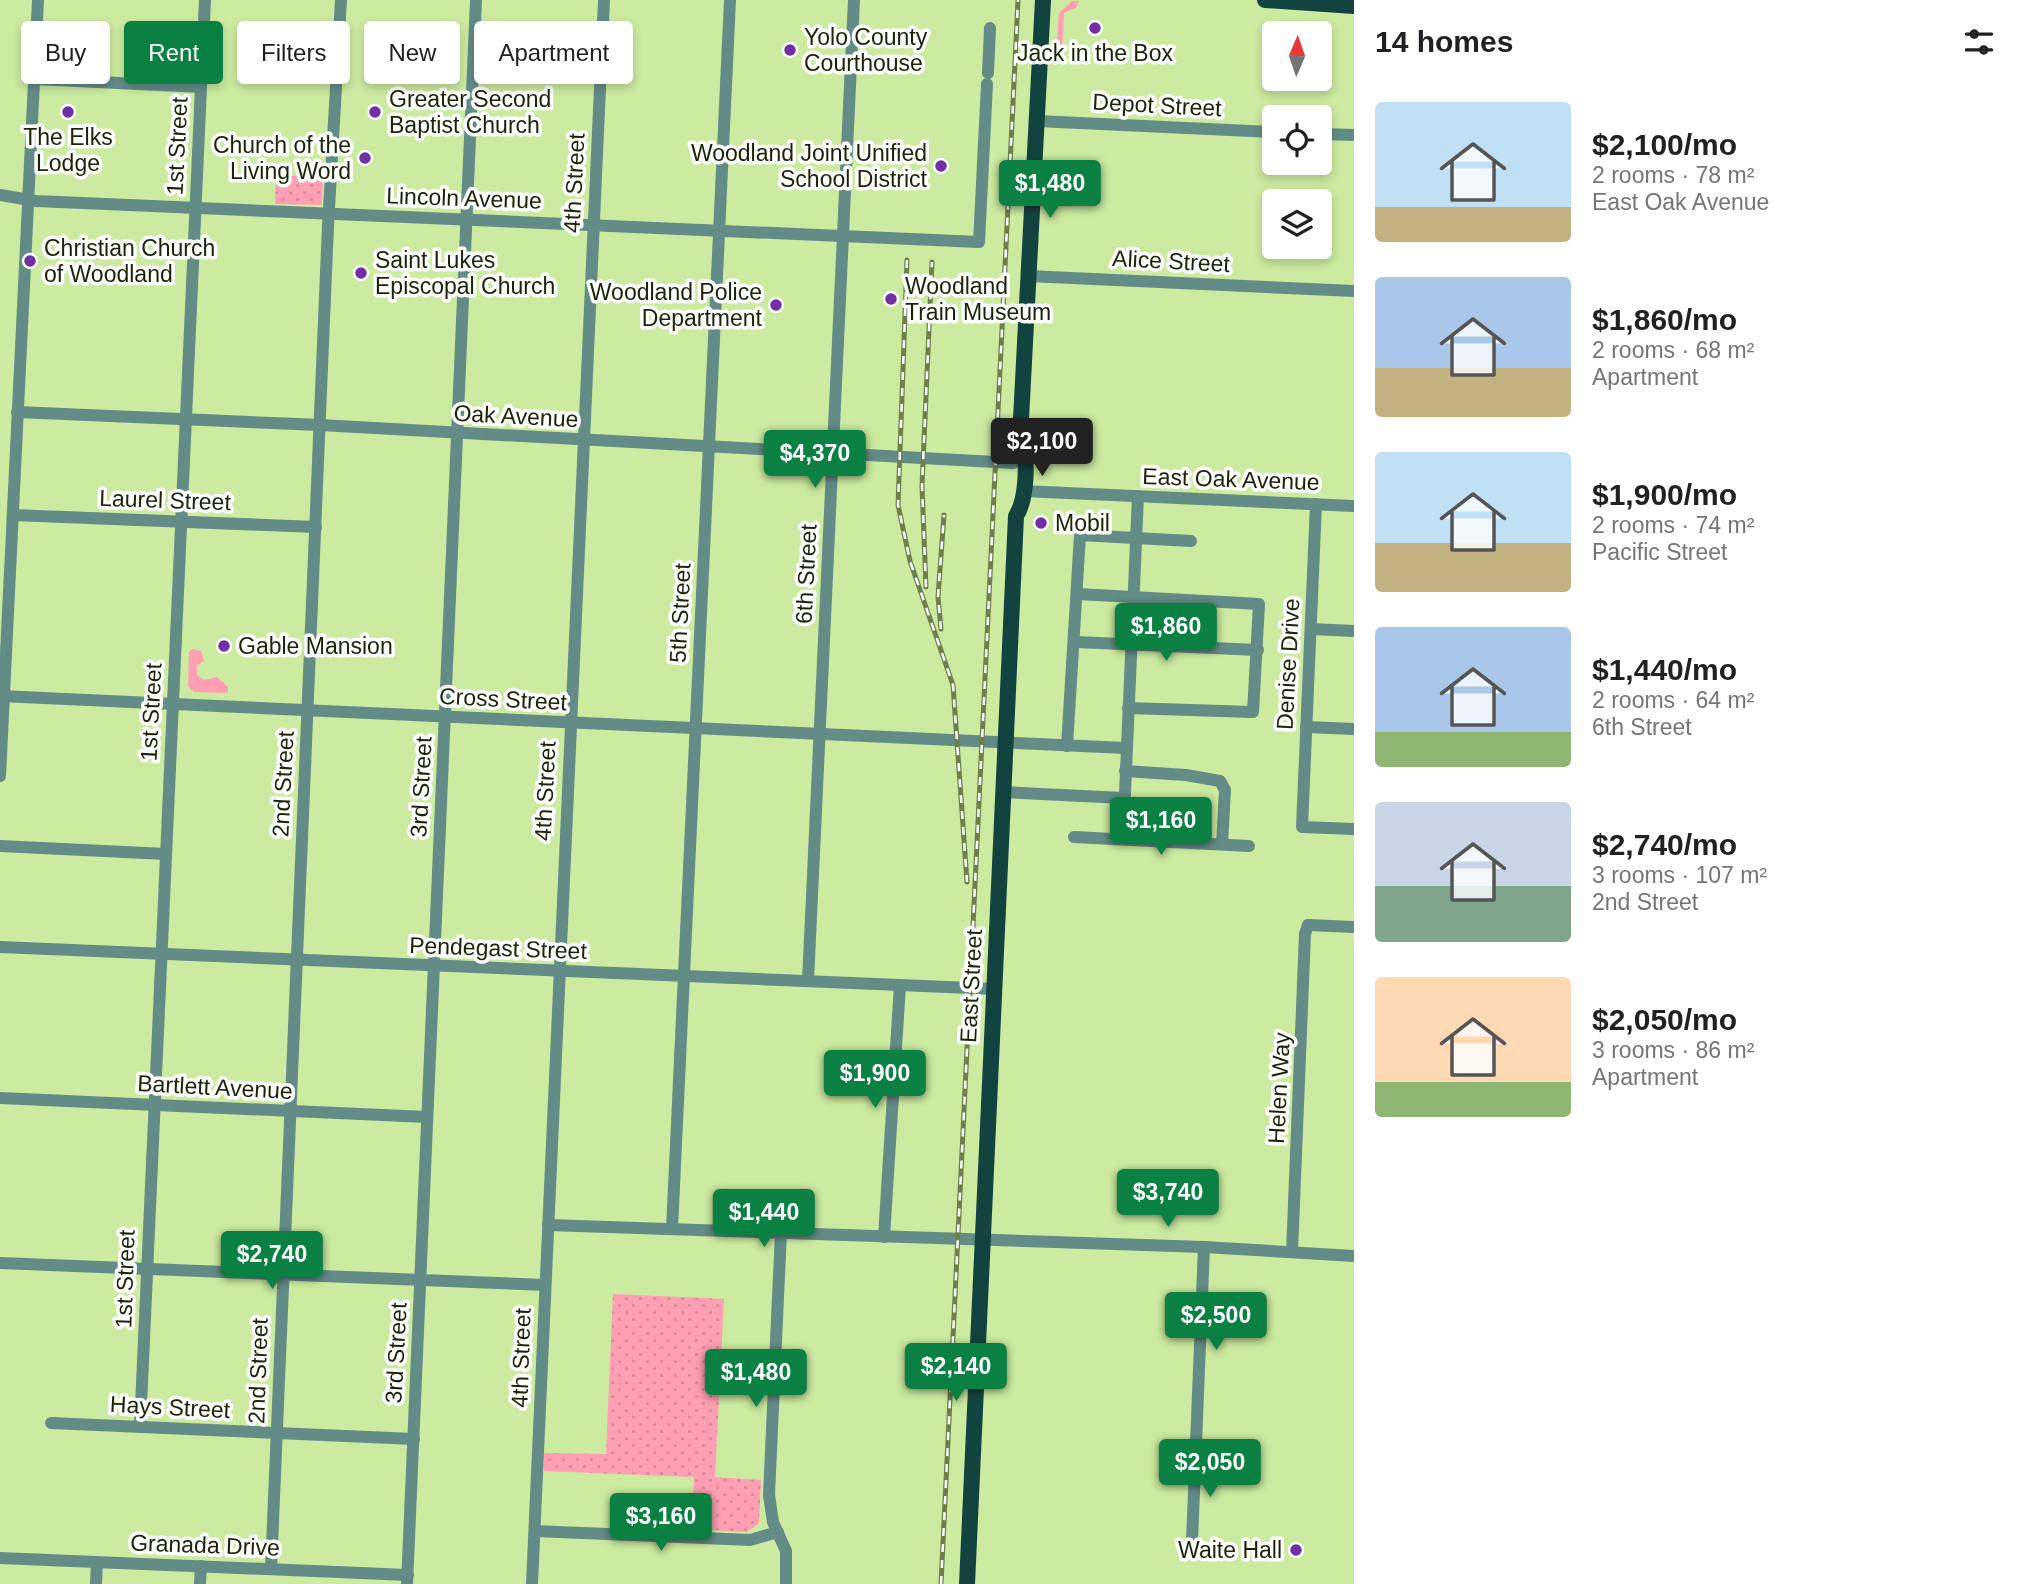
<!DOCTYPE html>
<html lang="en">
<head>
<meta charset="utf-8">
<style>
  body { margin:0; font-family:Helvetica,sans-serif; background:#f6f6f6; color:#202124; height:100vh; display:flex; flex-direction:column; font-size:26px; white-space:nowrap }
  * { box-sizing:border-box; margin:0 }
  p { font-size:23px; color:#757577 }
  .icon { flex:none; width:38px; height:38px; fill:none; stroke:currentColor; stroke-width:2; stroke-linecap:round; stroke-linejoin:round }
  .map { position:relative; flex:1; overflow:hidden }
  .side { display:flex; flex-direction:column; background:#fff; width:665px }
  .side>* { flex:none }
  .top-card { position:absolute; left:21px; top:21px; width:665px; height:63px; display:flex; gap:14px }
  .needle { width:46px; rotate:2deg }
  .fabs { position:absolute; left:1262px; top:21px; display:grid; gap:14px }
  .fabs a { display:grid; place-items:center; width:70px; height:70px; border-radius:7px; background:#fff; box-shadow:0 4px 10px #0003; font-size:35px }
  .price { position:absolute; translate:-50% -60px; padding:0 16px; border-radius:7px; background:#0b8043; color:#fff; font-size:23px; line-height:46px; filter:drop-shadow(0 2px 4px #0008) }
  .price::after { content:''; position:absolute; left:50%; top:42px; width:21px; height:16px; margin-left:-10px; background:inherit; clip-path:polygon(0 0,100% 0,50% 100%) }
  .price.current { background:#222; color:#fff }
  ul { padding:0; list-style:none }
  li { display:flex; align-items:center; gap:21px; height:175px; padding:0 21px }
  li span { display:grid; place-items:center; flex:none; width:196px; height:140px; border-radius:7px; color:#555 }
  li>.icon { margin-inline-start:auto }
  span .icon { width:84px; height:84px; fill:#fffc; stroke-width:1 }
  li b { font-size:30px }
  h2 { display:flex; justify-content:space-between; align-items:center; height:84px; padding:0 21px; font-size:30px }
  .pill { padding:0 24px; border-radius:7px; background:#fff; box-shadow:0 4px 10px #0003; font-size:24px; line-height:63px }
  .pill.current { background:#0b8043; color:#fff }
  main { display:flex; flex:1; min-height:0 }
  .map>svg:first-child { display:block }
</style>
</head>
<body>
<main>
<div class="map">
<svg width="1354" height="1584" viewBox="0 0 1354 1584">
  <defs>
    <pattern id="park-dots" width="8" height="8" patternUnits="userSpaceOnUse" patternTransform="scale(1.75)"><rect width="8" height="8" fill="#fe9fb3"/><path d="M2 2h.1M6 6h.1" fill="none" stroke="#d98998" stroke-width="1.8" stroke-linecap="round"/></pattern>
  </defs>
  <rect width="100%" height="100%" fill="#cceaa0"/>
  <!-- grass -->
  <g fill="#fe9fb3">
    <polygon points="1072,1 1079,1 1076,8 1064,13 1062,51 1067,52 1056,53 1059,13"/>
    <polygon points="192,649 201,651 204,661 197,665 197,675 204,680 217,677 228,687 228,693 194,692 188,686 189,652"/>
  </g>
  <!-- park -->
  <g fill="url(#park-dots)">
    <polygon points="276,175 323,177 322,205 275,204"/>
    <polygon points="613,1294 724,1299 715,1477 761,1480 759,1523 747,1532 692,1529 694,1477 544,1471 544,1453 606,1454"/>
  </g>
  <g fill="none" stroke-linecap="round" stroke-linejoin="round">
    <!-- minor -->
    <g stroke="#638c87" stroke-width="12">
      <polyline points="988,73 990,28"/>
      <polyline points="34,79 201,87"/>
      <polyline points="1037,121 1274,132"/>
      <polyline points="1320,134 1354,135"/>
      <polyline points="0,195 36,201 979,242 987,84"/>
      <polyline points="1028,276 1354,291"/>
      <polyline points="17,412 320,425 1013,463"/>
      <polyline points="1023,491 1354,506"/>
      <polyline points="1316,504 1302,827 1354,829"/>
      <polyline points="13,515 316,527"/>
      <polyline points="1078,594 1259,604 1253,712 1128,708"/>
      <polyline points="1311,629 1354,631"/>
      <polyline points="1076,642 1258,650"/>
      <polyline points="0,696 1126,748"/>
      <polyline points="1306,727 1354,729"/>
      <polyline points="1067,746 1080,535 1191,541"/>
      <polyline points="1125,771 1186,775 1220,781 1225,790 1222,844"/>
      <polyline points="0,776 38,0"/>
      <polyline points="1002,792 1123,798"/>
      <polyline points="1074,837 1249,846"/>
      <polyline points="1123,839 1138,496"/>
      <polyline points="0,846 166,854"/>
      <polyline points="0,947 995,989"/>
      <polyline points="808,981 854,0"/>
      <polyline points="0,1098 427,1117"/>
      <polyline points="548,1225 1204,1247 1354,1256"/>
      <polyline points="672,1229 730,0"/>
      <polyline points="781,1232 769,1495 773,1522 786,1551 786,1584"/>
      <polyline points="884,1237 900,985"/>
      <polyline points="1292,1252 1305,934 1308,925 1354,927"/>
      <polyline points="0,1263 545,1285"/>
      <polyline points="51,1423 414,1439"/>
      <polyline points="140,1427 205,0"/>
      <polyline points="535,1531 750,1540 778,1532"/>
      <polyline points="1192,1541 1204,1247"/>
      <polyline points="0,1558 408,1575"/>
      <polyline points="271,1569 328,226 341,0"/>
      <polyline points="96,1584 97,1562"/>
      <polyline points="200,1584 201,1566"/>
      <polyline points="407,1584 476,0"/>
      <polyline points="532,1584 604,0"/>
    </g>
    <!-- major -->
    <g stroke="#13433f" stroke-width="16">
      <polyline points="1265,0 1354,6"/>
      <path d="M967 1584 1016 516C1027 499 1029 456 1020 438L1043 0"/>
    </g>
    <!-- rail casing -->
    <g stroke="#6c7f4d" stroke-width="5">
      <g id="rail">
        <polyline points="907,260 898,505 910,561 953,685 967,882"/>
        <polyline points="926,587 922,486 932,262"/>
        <polyline points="941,629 938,597 944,515"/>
        <polyline points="941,1584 1018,0"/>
      </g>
    </g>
    <!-- rail -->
    <use href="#rail" stroke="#fefefe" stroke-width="2.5" stroke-dasharray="8" stroke-linecap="butt"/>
  </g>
  <!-- markers -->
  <g fill="#712fa4" stroke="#fefefe" stroke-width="2.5">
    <circle cx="1095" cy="28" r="7"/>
    <circle cx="790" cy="50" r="7"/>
    <circle cx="68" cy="112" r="7"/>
    <circle cx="375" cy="112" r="7"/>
    <circle cx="365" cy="158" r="7"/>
    <circle cx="941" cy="166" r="7"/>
    <circle cx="30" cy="261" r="7"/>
    <circle cx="361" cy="273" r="7"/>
    <circle cx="891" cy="299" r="7"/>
    <circle cx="776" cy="305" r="7"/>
    <circle cx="1041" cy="523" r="7"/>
    <circle cx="224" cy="646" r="7"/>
    <circle cx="1296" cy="1550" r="7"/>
  </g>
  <g text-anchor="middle" stroke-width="7" stroke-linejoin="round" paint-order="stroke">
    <!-- poi labels -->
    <g font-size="23" fill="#1a2407" stroke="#fefefe" text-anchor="start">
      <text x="804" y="45">Yolo County<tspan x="804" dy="26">Courthouse</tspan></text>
      <text x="1095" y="61" text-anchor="middle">Jack in the Box</text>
      <text x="389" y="107">Greater Second<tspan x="389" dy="26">Baptist Church</tspan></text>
      <text x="68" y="145" text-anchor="middle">The Elks<tspan x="68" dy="26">Lodge</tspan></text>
      <text x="351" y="153" text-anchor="end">Church of the<tspan x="351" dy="26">Living Word</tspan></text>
      <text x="927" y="161" text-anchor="end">Woodland Joint Unified<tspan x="927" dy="26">School District</tspan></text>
      <text x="44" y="256">Christian Church<tspan x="44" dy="26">of Woodland</tspan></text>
      <text x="375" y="268">Saint Lukes<tspan x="375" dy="26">Episcopal Church</tspan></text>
      <text x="905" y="294">Woodland<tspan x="905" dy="26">Train Museum</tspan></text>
      <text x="762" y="300" text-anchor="end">Woodland Police<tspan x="762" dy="26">Department</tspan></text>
      <text x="1055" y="531">Mobil</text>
      <text x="238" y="654">Gable Mansion</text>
      <text x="1282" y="1558" text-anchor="end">Waite Hall</text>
    </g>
    <!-- street labels -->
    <g font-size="23" fill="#1a2407" stroke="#fefefe">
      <text transform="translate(1157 105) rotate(3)" y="8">Depot Street</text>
      <text transform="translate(177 146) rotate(-87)" y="8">1st Street</text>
      <text transform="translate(574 183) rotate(-87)" y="8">4th Street</text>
      <text transform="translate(464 198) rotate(2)" y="8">Lincoln Avenue</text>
      <text transform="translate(1171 261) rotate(3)" y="8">Alice Street</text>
      <text transform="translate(516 416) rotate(3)" y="8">Oak Avenue</text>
      <text transform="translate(1231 479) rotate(2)" y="8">East Oak Avenue</text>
      <text transform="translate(165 500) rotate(2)" y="8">Laurel Street</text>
      <text transform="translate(806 574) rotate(-87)" y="8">6th Street</text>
      <text transform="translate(680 613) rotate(-87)" y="8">5th Street</text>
      <text transform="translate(1288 664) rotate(-87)" y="8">Denise Drive</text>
      <text transform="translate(503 699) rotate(3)" y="8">Cross Street</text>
      <text transform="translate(151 712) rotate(-87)" y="8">1st Street</text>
      <text transform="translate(283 784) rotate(-87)" y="8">2nd Street</text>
      <text transform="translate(421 787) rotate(-87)" y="8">3rd Street</text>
      <text transform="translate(545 791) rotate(-87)" y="8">4th Street</text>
      <text transform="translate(498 948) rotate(2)" y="8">Pendegast Street</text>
      <text transform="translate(971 986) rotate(-87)" y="8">East Street</text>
      <text transform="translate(215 1087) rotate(3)" y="8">Bartlett Avenue</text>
      <text transform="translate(1279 1088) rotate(-87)" y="8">Helen Way</text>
      <text transform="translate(125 1279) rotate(-88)" y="8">1st Street</text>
      <text transform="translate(396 1353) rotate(-87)" y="8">3rd Street</text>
      <text transform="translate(521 1358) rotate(-88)" y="8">4th Street</text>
      <text transform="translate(258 1371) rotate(-88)" y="8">2nd Street</text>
      <text transform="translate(170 1407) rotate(3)" y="8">Hays Street</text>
      <text transform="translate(205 1545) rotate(2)" y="8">Granada Drive</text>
    </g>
  </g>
</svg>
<div class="fabs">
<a><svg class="needle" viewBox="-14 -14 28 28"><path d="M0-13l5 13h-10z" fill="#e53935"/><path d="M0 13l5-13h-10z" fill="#757577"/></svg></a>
<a><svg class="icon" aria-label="locate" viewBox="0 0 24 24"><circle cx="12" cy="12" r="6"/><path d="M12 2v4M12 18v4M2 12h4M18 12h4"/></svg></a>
<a><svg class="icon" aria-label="layers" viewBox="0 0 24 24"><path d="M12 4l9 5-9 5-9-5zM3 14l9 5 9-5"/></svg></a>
</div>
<b class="price" style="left:1050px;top:220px">$1,480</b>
<b class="price current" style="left:1042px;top:478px">$2,100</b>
<b class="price" style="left:815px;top:490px">$4,370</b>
<b class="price" style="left:1166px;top:663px">$1,860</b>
<b class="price" style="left:1161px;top:857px">$1,160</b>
<b class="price" style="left:875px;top:1110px">$1,900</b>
<b class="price" style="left:1168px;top:1229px">$3,740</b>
<b class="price" style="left:764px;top:1249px">$1,440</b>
<b class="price" style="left:272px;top:1291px">$2,740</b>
<b class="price" style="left:1216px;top:1352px">$2,500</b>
<b class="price" style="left:956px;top:1403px">$2,140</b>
<b class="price" style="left:756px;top:1409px">$1,480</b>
<b class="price" style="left:1210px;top:1499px">$2,050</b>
<b class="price" style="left:661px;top:1553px">$3,160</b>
<div class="top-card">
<a class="pill">Buy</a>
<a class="pill current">Rent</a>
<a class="pill">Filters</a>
<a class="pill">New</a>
<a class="pill">Apartment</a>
</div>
</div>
<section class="side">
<h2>14 homes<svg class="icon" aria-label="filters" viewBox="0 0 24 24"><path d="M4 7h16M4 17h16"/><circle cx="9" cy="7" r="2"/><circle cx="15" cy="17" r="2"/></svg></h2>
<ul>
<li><span style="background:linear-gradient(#bfe0f5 75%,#c2b280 0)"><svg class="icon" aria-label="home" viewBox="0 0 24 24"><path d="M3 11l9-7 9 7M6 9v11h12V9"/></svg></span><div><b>$2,100/mo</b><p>2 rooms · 78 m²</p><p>East Oak Avenue</p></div></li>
<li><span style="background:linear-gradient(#a9c7e8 65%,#c2b280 0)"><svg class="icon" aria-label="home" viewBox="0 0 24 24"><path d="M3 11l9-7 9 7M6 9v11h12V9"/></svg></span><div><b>$1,860/mo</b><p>2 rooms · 68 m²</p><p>Apartment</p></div></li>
<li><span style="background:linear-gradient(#bfe0f5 65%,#c2b280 0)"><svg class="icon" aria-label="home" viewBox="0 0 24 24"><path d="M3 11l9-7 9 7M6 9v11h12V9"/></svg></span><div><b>$1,900/mo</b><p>2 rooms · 74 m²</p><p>Pacific Street</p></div></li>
<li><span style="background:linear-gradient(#a9c7e8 75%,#8fb573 0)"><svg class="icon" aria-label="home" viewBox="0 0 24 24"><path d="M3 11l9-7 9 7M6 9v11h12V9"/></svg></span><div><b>$1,440/mo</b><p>2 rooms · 64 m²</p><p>6th Street</p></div></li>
<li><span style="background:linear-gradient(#c9d6e8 60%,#7fa58c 0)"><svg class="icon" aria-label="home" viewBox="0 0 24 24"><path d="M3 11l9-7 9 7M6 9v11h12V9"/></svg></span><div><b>$2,740/mo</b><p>3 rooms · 107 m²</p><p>2nd Street</p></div></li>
<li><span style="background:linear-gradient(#ffd9b3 75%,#8fb573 0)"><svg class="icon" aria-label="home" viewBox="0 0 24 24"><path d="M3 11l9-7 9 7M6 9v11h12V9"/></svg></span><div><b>$2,050/mo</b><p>3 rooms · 86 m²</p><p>Apartment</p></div></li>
</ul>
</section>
</main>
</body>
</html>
